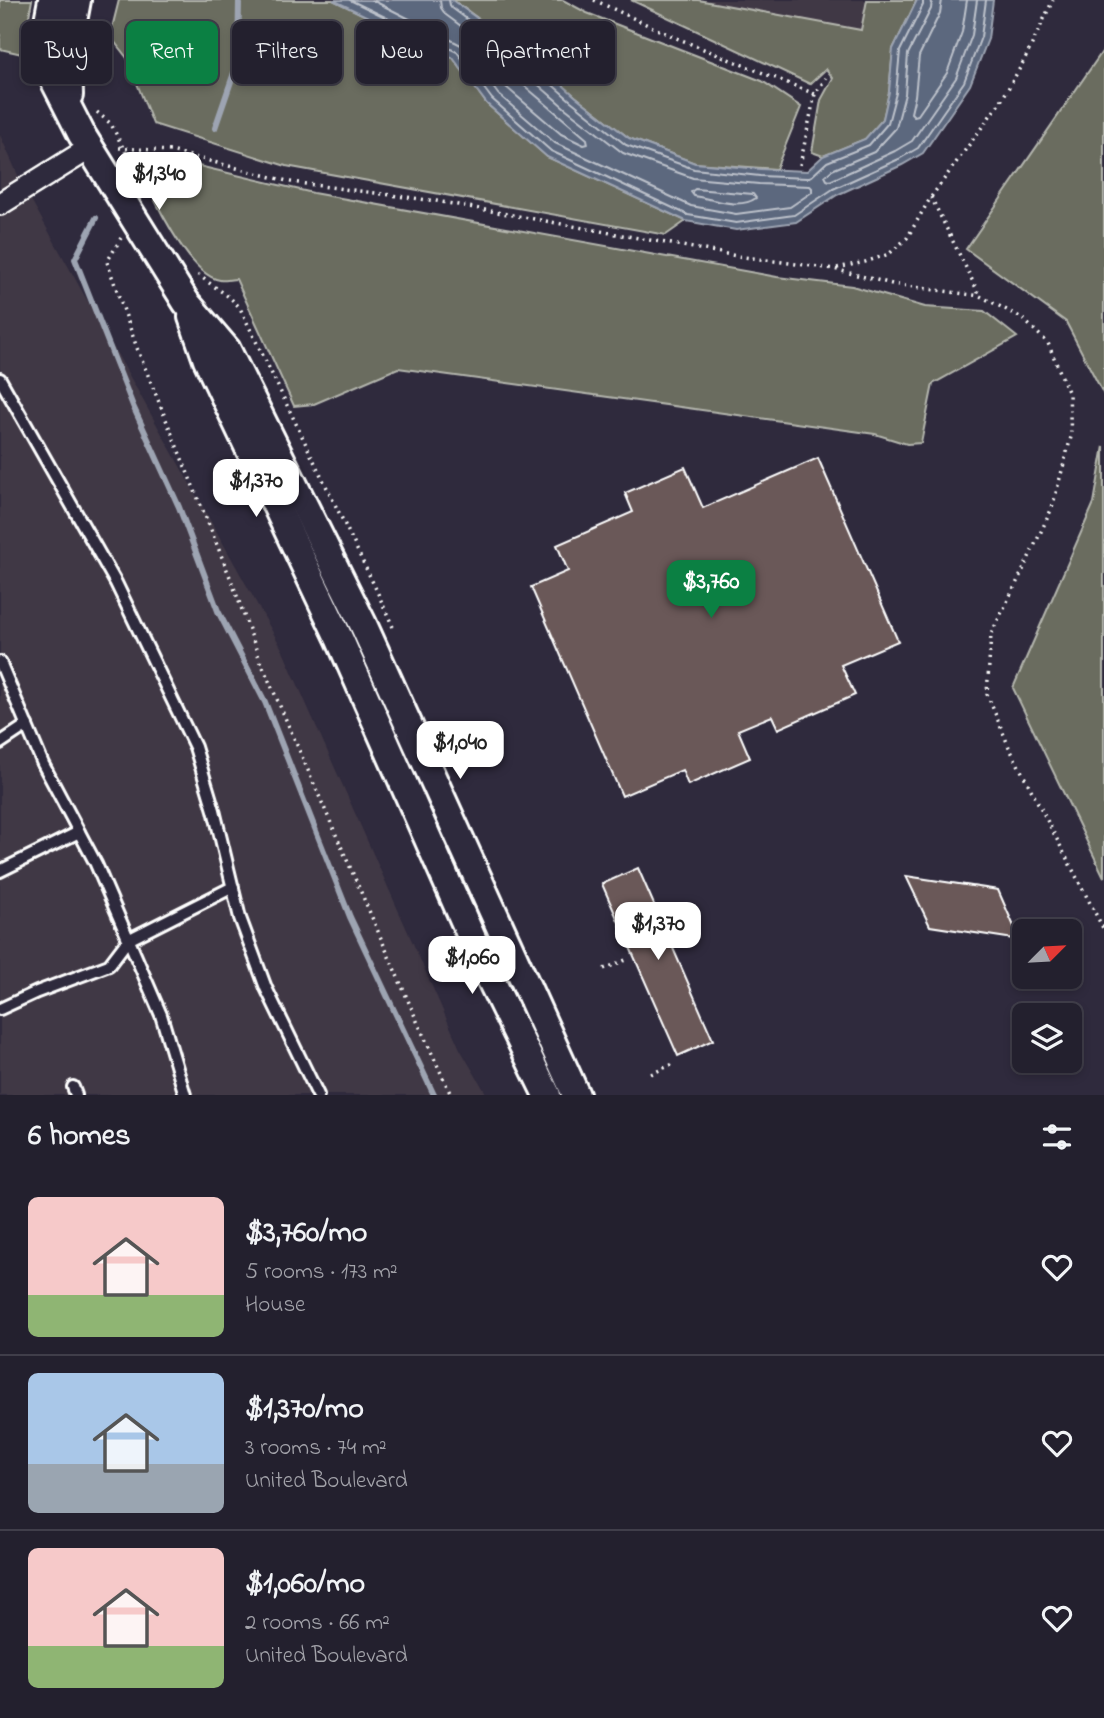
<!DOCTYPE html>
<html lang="en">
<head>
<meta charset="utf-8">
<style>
  body { margin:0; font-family:"Indie Flower",sans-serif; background:#2f2d3a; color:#f1f3f6; height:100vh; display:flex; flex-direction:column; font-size:26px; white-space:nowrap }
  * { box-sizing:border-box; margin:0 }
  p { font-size:23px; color:#a3a3aa }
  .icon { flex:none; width:38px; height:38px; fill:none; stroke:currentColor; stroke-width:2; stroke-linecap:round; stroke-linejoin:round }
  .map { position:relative; height:1095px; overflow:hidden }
  .sheet { display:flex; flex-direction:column; background:#23202e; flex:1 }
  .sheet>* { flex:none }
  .top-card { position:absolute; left:21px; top:21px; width:700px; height:63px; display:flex; gap:14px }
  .needle { width:46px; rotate:66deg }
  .fabs { position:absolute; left:1012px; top:919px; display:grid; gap:14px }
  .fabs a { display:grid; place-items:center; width:70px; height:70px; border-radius:10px; background:#23202e; box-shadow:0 4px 10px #0003,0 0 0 2px #403e4a; font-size:35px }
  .price { position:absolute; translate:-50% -60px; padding:0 16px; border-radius:14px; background:#fff; color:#222; font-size:23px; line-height:46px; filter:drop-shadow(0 2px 4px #0008) }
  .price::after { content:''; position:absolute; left:50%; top:42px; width:21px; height:16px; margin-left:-10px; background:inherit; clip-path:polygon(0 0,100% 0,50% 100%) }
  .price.current { background:#0b8043; color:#fff }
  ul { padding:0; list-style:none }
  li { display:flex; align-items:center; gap:21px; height:175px; padding:0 28px }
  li+li { border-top:2px solid #403e4a }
  li span { display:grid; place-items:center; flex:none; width:196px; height:140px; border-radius:10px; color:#555 }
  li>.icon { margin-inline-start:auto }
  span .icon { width:84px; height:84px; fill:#fffc; stroke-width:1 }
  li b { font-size:30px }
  h2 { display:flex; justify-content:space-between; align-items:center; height:84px; padding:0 28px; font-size:30px }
  .chip { padding:0 24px; border-radius:10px; background:#23202e; box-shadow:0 4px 10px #0003,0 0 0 2px #403e4a; font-size:24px; line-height:63px }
  .chip.current { background:#0b8043; color:#fff }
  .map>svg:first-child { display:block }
</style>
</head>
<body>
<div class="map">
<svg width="1104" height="1095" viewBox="0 0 1104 1095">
  <rect width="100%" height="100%" fill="#2f2a3d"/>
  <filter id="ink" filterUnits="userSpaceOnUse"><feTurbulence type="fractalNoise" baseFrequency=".0143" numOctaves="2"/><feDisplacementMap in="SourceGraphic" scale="14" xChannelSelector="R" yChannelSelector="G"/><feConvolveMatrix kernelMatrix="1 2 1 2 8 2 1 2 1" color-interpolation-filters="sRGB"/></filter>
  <g filter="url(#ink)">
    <!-- built -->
    <g fill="#413845">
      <polygon points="698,0 867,0 861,30"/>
      <polygon points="0,135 21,182 281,647 460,1049 487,1095 0,1095"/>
    </g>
    <!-- green -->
    <g fill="#6a6c5e" stroke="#b4b6ae" stroke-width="2">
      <polygon points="0,0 32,0 22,54 0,49"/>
      <polygon points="119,0 333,0 453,58 487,104 547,157 686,221 666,235 286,166 153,124 127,58 110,36"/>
      <polygon points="453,0 563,0 587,13 762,81 801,107 776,169 695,163 629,138 575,96 536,61"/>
      <polygon points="631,0 698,0 861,30 867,0 917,0 893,49 889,92 883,119 865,139 823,156 812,152 821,100 833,78 826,69 810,84"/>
      <polygon points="1104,49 1104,395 1066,322 966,249"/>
      <path d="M160 158H165L313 193 777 277 852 286 925 307 984 311 1017 337 933 384 921 443 907 444 875 434 398 368 314 404 294 406 236 279C231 279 224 281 220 280 189 276 151 194 140 167Z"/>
      <polygon points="1104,446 1104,877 1013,688 1094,503"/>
    </g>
    <!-- water -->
    <polygon fill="#5b677e" stroke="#9da4b2" stroke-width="2" points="333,0 452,0 536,61 575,96 629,138 695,163 760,169 807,171 823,156 865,139 883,119 889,92 893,49 917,0 993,0 988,39 970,85 923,153 902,165 837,195 796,222 736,230 686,221 547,157 487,104 453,58"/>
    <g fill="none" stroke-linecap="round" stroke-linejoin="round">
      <!-- shore -->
      <g stroke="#bdc2cb" stroke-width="2">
        <polyline points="350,0 457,52 492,99 551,151 688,215 736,223 794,215 833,189 899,159 918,148 964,82 981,37 986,0"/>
        <polyline points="372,0 463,46 498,94 555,143 691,206 736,214 790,207 812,192 812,188 810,186 759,184 693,178 623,153 565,108 526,74 446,15 441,8 440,0"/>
        <polyline points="449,0 450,5 452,8 532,67 571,101 626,145 694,169 760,176 807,178 812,176 827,162 869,145 888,123 896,93 900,51 923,5 923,0"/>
        <polyline points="932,0 931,9 908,54 905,94 896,128 874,152 832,170 825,176 827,180 830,181 895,151 912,141 956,78 972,35 977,0"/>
        <polyline points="942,0 940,13 919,56 915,96 911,113 914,116 918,115 947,73 962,32 967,0"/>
        <polygon points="500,69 520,82 587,139 588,144 584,145 561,134 506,87 497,74 498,71"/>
        <path d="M695 189 753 194 756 198C740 210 712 199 694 196L691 192Z"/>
      </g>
      <!-- stream -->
      <g stroke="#9da4b2" stroke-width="6">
        <polyline points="215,128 238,61 239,0"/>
        <polyline points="96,218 75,259 133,406 179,507 218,611 265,702 350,917 434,1095"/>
      </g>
    </g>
    <!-- building -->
    <g fill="#6b5858" stroke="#fff" stroke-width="2">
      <polygon points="818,458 898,641 841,665 855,695 778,729 772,716 738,730 750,758 688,785 682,770 622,796 531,587 568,571 557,545 633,512 625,493 685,467 703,508"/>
      <polygon points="638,868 713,1040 678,1056 602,884"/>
      <polygon points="906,876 998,890 1020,940 930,926"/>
    </g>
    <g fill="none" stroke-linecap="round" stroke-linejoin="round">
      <!-- service casing -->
      <g stroke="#fff" stroke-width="16">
        <g id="service">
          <polyline points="0,379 116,583 195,747 214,810 240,918 266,988 318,1095"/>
          <polyline points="0,662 43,764 96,864 161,1015 185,1095"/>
          <polyline points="0,743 27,725"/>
          <polyline points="0,871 79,832"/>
          <polyline points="0,1009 37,992 109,965 128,940 233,887"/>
          <polyline points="73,1087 76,1095"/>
        </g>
      </g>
      <!-- minor casing -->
      <g stroke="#fff" stroke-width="26">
        <polyline id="minor" points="0,204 90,148"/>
      </g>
      <!-- tertiary casing -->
      <g stroke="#fff" stroke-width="32">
        <g id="tertiary">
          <polyline points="52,0 48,21 47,42 53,78 82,135 186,302 227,350 363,624 576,1095"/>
          <polyline points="69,95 68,48 77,0"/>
          <polyline points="192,317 207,360 340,640 486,970 547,1095"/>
        </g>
      </g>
      <!-- path -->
      <g stroke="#fff" stroke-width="3.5" stroke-dasharray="2 5" stroke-linecap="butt">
        <polyline points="594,0 674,37 815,94"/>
        <polyline points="97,112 111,124 139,179"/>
        <polyline points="119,148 171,151 291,182 436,201 737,256 834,269 892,284 980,296 1022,318 1048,343 1069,394 1071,437 1052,508 1024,568 991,634 987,694 1009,747 1104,930"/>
        <polyline points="800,165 815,94 826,78"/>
        <polyline points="931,197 980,296"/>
        <polyline points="121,238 107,262 137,348 232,582 260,660 417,1021 451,1095"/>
        <polyline points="837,268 865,262 889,254 907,238 931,197 1001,101 1025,59 1053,0"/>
        <path d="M198 274C212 287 228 293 240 308L375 587 393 627"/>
        <polyline points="604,969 628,959"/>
        <polyline points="651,1074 673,1064"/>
      </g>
      <!-- service -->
      <use href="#service" stroke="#2f2a3d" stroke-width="10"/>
      <!-- minor -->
      <use href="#minor" stroke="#2f2a3d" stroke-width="21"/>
      <!-- tertiary -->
      <use href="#tertiary" stroke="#2f2a3d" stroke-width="26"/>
    </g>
  </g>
</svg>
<div class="fabs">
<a><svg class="needle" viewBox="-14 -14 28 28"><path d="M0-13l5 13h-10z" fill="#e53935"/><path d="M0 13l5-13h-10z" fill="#a3a3aa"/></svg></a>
<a><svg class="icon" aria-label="layers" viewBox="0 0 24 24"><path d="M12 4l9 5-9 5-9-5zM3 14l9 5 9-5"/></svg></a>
</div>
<b class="price" style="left:159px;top:212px">$1,340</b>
<b class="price" style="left:256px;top:519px">$1,370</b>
<b class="price current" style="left:711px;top:620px">$3,760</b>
<b class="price" style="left:460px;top:781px">$1,040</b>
<b class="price" style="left:658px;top:962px">$1,370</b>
<b class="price" style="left:472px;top:996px">$1,060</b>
<div class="top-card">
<a class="chip">Buy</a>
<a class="chip current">Rent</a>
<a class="chip">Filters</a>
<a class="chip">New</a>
<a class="chip">Apartment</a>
</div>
</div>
<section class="sheet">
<h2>6 homes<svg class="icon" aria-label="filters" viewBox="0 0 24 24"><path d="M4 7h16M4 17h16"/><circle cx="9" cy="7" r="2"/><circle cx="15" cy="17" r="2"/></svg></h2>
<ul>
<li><span style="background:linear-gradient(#f6c9c9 70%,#8fb573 0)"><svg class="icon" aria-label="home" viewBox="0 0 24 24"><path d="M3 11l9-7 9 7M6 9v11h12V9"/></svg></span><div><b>$3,760/mo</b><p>5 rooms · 173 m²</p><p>House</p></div><svg class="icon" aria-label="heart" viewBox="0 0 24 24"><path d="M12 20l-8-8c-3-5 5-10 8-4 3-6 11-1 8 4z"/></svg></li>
<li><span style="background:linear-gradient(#a9c7e8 65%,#9aa5b1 0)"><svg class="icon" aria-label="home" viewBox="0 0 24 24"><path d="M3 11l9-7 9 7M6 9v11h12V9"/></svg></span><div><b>$1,370/mo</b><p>3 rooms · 74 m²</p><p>United Boulevard</p></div><svg class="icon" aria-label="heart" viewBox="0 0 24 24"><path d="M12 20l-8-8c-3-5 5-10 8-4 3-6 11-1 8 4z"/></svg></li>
<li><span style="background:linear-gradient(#f6c9c9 70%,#8fb573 0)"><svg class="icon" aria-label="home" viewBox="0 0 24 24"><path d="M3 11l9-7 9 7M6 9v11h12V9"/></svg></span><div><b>$1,060/mo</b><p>2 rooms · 66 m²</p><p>United Boulevard</p></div><svg class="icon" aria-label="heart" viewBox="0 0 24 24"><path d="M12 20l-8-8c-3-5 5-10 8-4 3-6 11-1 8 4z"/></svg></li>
</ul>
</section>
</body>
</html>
